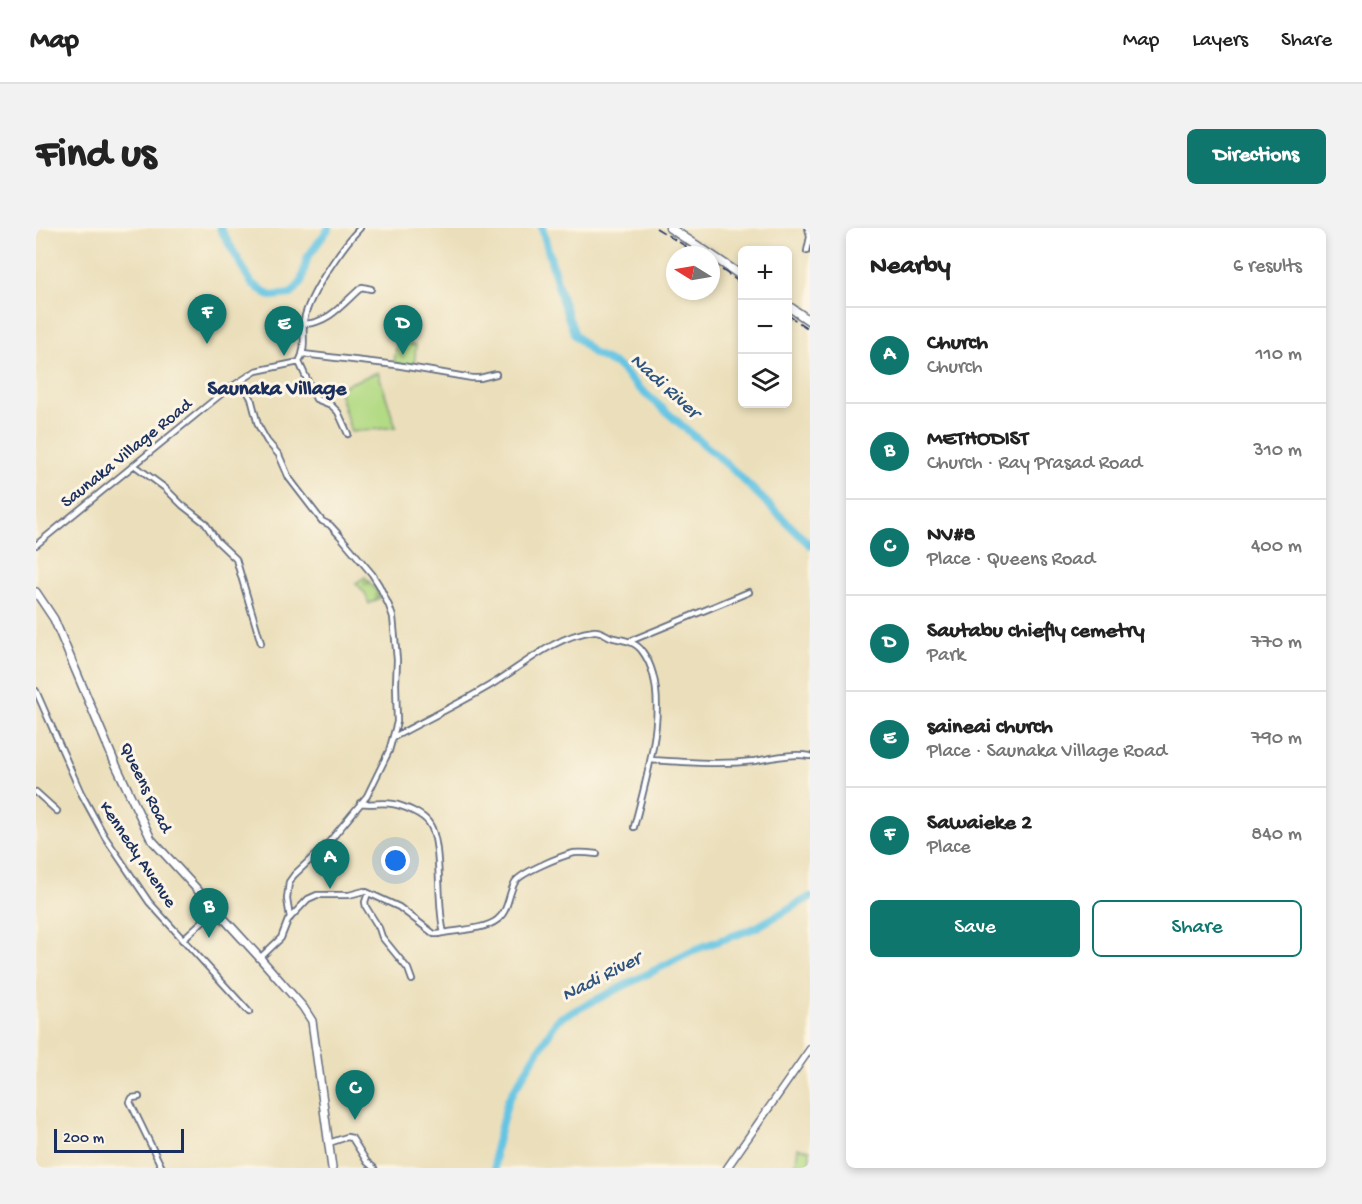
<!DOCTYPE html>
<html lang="en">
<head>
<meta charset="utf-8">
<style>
  body { margin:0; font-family:"Gochi Hand",sans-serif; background:#f2f2f2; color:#222 }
  .controls { position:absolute; right:18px; top:18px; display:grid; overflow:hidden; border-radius:9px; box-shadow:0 3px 9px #0003 }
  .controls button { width:54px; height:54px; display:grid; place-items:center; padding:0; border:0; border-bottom:2px solid #e0e0e0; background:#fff; color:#222; font:30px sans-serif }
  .compass { position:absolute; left:630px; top:18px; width:54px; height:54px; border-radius:50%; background:#fff; box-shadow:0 3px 9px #0003; rotate:281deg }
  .scale { position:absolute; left:18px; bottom:15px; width:130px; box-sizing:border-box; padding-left:6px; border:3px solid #1b2f5e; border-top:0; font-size:16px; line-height:21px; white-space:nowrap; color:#1b2f5e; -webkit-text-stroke:4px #fcf5e5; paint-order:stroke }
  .you { position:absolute; left:360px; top:633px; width:21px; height:21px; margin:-15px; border:4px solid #fff; border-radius:50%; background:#1a73e8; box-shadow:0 0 0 9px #1a73e833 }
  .badge { display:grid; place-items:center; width:39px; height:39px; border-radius:50%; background:#0f766e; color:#fff; font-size:20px; font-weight:700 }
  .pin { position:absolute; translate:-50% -50px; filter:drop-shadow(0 2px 3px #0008) }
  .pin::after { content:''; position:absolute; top:32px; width:21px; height:18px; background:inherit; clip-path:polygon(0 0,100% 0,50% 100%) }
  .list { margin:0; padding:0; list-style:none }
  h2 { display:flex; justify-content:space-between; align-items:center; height:78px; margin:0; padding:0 24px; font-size:26px }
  h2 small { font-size:20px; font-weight:400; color:#767676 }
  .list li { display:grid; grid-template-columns:39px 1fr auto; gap:18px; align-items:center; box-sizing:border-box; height:96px; padding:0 24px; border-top:2px solid #e0e0e0 }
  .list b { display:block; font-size:22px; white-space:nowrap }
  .list p { margin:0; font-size:20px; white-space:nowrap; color:#767676 }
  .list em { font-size:20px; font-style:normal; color:#767676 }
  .actions { display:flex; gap:12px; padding:18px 24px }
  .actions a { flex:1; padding:14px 0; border:2px solid #0f766e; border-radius:9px; text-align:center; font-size:21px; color:#0f766e }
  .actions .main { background:#0f766e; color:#fff }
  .icon { flex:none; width:33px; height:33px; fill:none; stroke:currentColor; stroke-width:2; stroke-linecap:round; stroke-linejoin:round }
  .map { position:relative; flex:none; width:774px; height:940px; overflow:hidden; border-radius:9px }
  header { display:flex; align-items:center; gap:36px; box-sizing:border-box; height:84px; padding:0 30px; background:#fff; border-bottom:2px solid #e0e0e0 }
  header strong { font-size:28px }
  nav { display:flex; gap:33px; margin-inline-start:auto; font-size:21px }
  .intro { display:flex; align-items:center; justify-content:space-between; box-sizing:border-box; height:144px; padding:0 36px }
  h1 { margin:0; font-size:42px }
  .button { padding:15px 27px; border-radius:9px; background:#0f766e; color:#fff; font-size:21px; font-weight:700 }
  main { display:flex; gap:36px; padding:0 36px }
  aside { flex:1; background:#fff; border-radius:9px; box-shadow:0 3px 9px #0003 }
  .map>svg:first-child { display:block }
  .cemetery { fill:url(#cemetery-stones); stroke:#678471; stroke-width:1.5 }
  .pitch { fill:#b3da84; stroke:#678471; stroke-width:1.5 }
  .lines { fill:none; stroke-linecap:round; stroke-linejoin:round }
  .river { stroke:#65c4e3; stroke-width:8 }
  .street-casing { stroke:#646d7f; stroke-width:8 }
  .secondary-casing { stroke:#646d7f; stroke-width:9 }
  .primary-casing { stroke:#646d7f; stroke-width:10 }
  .highway-casing { stroke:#646d7f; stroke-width:11 }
  .street { stroke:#fff; stroke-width:4.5 }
  .secondary { stroke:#fff; stroke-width:6 }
  .primary { stroke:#fff; stroke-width:7 }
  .highway { stroke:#fff; stroke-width:8 }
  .rail { stroke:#1b2f5e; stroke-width:1.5; stroke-dasharray:9 4.5; stroke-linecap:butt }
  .labels { text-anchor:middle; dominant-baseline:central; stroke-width:6; stroke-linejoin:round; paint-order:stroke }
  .street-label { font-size:18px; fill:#1b2f5e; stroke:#fcf5e5 }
  .water-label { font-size:20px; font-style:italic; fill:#2e547f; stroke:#fcf5e5 }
  .quarter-label { font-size:21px; font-weight:bold; fill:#1b2f5e; stroke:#fcf5e5 }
</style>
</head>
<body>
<header>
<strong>Map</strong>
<nav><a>Map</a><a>Layers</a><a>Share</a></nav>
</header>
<div class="intro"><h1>Find us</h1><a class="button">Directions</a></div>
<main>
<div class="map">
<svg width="774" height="940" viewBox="0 0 774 940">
  <defs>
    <pattern id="cemetery-stones" width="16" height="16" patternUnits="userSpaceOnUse" patternTransform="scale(1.5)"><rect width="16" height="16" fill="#b3da84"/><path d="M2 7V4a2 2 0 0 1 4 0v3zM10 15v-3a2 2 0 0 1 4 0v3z" fill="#99bb74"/></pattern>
  </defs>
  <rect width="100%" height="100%" fill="#fcf5e5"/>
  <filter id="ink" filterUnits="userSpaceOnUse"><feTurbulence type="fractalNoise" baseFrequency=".0167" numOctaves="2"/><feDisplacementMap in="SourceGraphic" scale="12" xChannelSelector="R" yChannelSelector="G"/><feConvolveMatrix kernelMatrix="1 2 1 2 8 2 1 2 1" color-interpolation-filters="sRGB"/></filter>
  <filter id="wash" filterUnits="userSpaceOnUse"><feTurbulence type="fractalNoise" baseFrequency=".008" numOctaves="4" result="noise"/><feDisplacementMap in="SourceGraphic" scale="24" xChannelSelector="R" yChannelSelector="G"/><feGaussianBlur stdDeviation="1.35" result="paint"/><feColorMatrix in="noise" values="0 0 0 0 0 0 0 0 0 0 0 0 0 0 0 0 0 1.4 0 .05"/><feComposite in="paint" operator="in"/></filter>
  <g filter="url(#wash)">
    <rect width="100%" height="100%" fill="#ebdfbb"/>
    <path class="cemetery" d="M361 115 380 117 378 138 358 135Z
      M329 349 345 369 333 376 329 365 320 355Z"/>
    <path class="pitch" d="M342 144 360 199 315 204 302 160Z
      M762 920 774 922V940H759Z"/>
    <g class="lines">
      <path class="river" d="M184 0 216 56 235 68 255 66 265 55 271 30 293 0
        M506 0 526 72 539 107 557 125 582 138 603 160 694 239 774 317
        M459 940V922L472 872 522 791 663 720 719 700 774 669"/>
    </g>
  </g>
  <g filter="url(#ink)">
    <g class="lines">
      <g class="street-casing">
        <path id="street" d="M771 23 774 9 772 0
          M268 96C294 95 308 74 326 59L335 61
          M267 126 360 137 436 150H444L460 146
          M263 134 280 171 295 177 302 184 312 206
          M205 153 215 170 222 197 231 213 243 227 253 250 286 293 294 297 304 308 336 346 343 357 353 378 357 389 361 432 360 456 361 494 353 523 331 568 293 614 258 647 253 654 251 671 254 690
          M98 237 129 260 146 277 169 295 181 313 200 331 225 415
          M0 317 189 163 220 143 263 134C271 120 266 107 268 92 273 66 306 19 324 0
          M594 413 713 364
          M0 463 45 565 69 609 113 674 213 784
          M358 509C391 491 425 475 458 455 489 436 519 408 558 403 567 402 570 409 578 410 588 412 600 414 606 423 638 465 610 552 598 599
          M615 532C649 534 684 537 718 533 738 530 754 525 774 528
          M0 564 21 583
          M324 575C335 577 346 574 357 576 368 578 387 586 393 595 407 614 400 677 408 705
          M332 665 329 674 330 679 343 700 346 709 372 741 376 752
          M146 712 179 682
          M224 730 245 710 252 692 272 671 281 667H313L328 663 363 679 398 706H402C419 702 448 702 461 692 473 683 472 666 479 654 486 644 525 628 538 625 545 624 553 625 561 626
          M103 869 96 870 94 874 126 940
          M293 915 311 909 316 910 331 934 338 940"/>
      </g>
      <g class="secondary-casing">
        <path id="secondary" d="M691 940 774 821"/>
      </g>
      <g class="primary-casing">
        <path id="primary" d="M0 364 18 391 78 533 115 611 224 730 267 779 276 793 296 940"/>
      </g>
      <g class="highway-casing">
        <path id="highway" d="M634 0 675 27
          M675 27 706 48
          M752 78 774 93"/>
      </g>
      <use href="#street" class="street"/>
      <use href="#secondary" class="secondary"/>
      <use href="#primary" class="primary"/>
      <use href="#highway" class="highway"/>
      <path class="rail" d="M620 0 664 27
        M675 34 706 56
        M752 87 774 102"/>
    </g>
  </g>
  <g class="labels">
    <g class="street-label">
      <text transform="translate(91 226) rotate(-39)">Saunaka Village Road</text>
      <text transform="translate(109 560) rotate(64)">Queens Road</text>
      <text transform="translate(101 627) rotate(56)">Kennedy Avenue</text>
    </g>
    <g class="water-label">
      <text transform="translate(628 159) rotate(42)">Nadi River</text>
      <text transform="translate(566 750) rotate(-27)">Nadi River</text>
    </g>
    <g class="quarter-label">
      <text x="241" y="162">Saunaka Village</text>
    </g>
  </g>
</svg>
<div class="controls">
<button>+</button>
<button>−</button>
<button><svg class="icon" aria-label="layers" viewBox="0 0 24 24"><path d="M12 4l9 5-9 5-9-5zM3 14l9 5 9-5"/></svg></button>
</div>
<svg class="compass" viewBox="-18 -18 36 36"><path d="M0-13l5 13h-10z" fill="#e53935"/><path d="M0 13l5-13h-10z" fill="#767676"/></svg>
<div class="scale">200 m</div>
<div class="you"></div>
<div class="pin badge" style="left:294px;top:661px">A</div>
<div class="pin badge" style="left:173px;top:710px">B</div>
<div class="pin badge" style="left:319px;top:892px">C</div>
<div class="pin badge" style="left:367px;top:127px">D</div>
<div class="pin badge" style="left:248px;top:128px">E</div>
<div class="pin badge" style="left:171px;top:116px">F</div>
</div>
<aside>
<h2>Nearby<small>6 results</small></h2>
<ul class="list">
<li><span class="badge">A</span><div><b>Church</b><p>Church</p></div><em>110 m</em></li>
<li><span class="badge">B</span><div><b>METHODIST</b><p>Church · Ray Prasad Road</p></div><em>310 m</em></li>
<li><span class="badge">C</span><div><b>NV#8</b><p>Place · Queens Road</p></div><em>400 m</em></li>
<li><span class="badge">D</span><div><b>Sautabu chiefly cemetry</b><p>Park</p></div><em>770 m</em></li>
<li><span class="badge">E</span><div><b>saineai church</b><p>Place · Saunaka Village Road</p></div><em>790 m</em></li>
<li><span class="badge">F</span><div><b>Sawaieke 2</b><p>Place</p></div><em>840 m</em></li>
</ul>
<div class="actions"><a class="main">Save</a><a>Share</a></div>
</aside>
</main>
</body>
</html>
